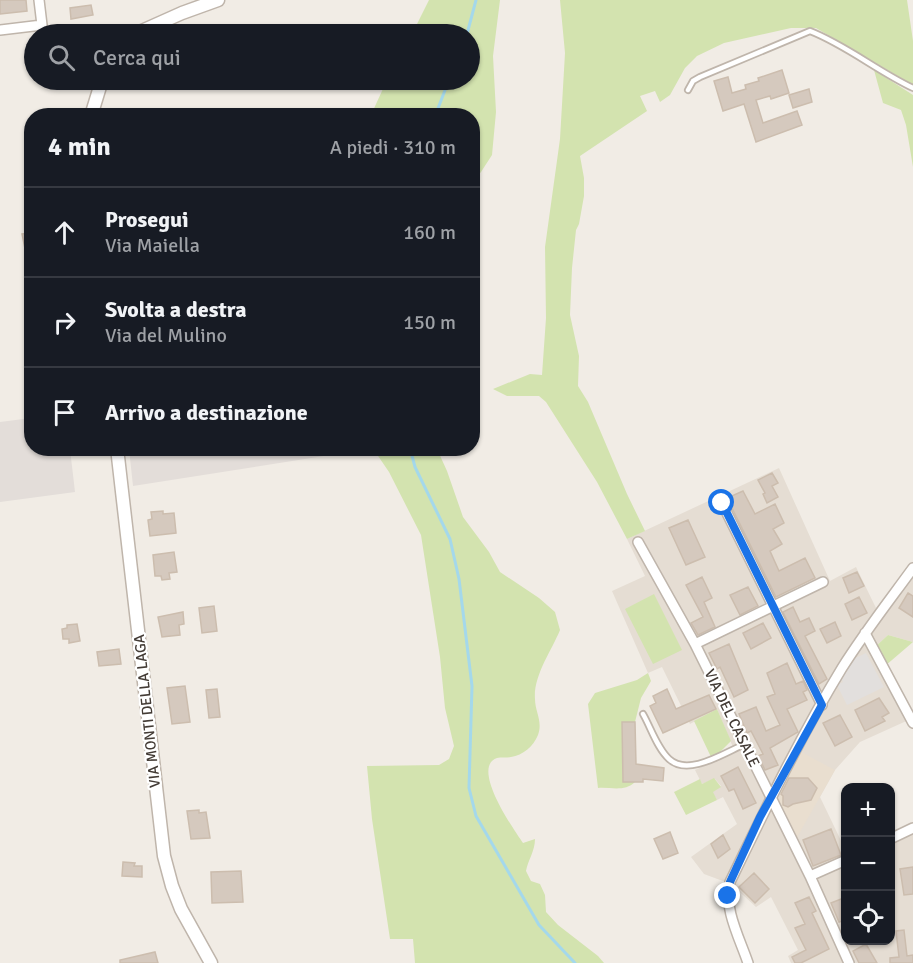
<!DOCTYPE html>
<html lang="it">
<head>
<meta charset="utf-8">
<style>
  body { margin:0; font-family:Signika,sans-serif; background:#242831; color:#f1f3f6 }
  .controls { position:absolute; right:18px; bottom:18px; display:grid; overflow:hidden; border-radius:12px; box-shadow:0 2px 4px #0004 }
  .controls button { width:54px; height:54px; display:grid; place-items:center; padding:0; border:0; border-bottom:2px solid #363941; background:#171b24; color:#f1f3f6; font:30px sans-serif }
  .stop { position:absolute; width:18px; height:18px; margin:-14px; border:4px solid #1a73e8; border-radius:50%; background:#fff }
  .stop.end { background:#1a73e8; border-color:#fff; box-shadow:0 2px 6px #0008 }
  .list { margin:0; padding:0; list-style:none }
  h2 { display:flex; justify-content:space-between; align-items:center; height:78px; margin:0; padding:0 24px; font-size:26px }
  h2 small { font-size:20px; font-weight:400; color:#9ea1a6 }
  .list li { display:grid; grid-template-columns:39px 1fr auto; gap:18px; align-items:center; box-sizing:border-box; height:90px; padding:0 24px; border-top:2px solid #363941 }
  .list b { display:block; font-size:22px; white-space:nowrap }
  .list p { margin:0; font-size:20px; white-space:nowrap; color:#9ea1a6 }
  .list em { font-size:20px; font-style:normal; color:#9ea1a6 }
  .icon { flex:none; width:33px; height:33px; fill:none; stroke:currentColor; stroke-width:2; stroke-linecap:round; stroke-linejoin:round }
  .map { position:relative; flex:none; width:913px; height:963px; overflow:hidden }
  .search { position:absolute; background:#171b24; box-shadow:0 2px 4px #0004; left:24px; top:24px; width:456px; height:66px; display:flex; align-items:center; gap:15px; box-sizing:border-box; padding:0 21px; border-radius:33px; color:#9ea1a6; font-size:22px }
  .panel { position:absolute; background:#171b24; box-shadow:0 2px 4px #0004; left:24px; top:108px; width:456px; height:348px; border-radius:24px }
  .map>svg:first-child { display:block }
  .residential { fill:#e5ddd3 }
  .industrial { fill:#e3ddd9 }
  .education { fill:#e9decf }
  .green { fill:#d3e3af }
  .parking { fill:#e2dfdd }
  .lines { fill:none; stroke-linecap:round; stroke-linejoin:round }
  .stream { stroke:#a4d8eb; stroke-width:3 }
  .building { fill:#d5c9be; stroke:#ccbdae; stroke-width:1.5 }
  .service-casing { stroke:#bfb5ab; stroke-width:8 }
  .minor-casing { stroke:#bfb5ab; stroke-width:12 }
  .tertiary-casing { stroke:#bfb5ab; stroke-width:15 }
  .service { stroke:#fff; stroke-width:4.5 }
  .minor { stroke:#fff; stroke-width:9 }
  .tertiary { stroke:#fff; stroke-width:12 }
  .route { stroke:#1a73e8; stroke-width:8 }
  .labels { text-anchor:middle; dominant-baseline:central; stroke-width:4.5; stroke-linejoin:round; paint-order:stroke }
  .street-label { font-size:15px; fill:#433b35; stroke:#fff }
</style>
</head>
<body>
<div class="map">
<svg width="913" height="963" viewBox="0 0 913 963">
  <rect width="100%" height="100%" fill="#f1ece5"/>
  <path class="residential" d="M779 468 830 581 856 567 876 608 906 571 913 577V642L888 635 875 647 913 718 860 742 835 770 820 797 845 849 846 940H890L891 834 913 824V963H791L788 956 798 950 771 897 756 907 731 884 704 874 691 857 737 824 723 797 717 800 712 792 721 786 715 779 702 784 695 770 735 752 717 709 690 724 662 667 648 673 612 591 645 576 627 539Z"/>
  <path class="industrial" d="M31 418 32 448 70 449 75 492 0 502V422Z
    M361 448 362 450 133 486 129 449Z"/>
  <path class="education" d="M799 751 835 770 795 841 773 796Z"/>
  <path class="green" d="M429 0H500L493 56 496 112 492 155 481 172 473 181 472 116 371 115 387 80H470V34H412Z
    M560 0H907L913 41V85L816 28H791L724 43 697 56 685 68 670 95 660 102 655 91 640 96 647 111 580 156 584 178V196L579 224 576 230 572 268 570 315 579 356 578 386 588 402 627 494 645 531 627 539 597 482 546 402 539 396H507L493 389 530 374 542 375 546 318 545 247 560 139 565 53Z
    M874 70 913 95V167L906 125 901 110 883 103Z
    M361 449H437L447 471 463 517 489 552 500 572 539 598 555 612 560 630C552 650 533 676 535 699 535 712 543 721 538 735 533 747 523 755 511 757 506 758 501 757 497 758 470 767 514 830 523 843L535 839C535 851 528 860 526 871L531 881 540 884 545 895 546 912 558 925 598 956 604 963H415L413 939H390L372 819 367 766 439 765 449 759 454 746 445 708 440 657 421 535 389 472 374 450Z
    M654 594 682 650 653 664 625 609Z
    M888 635 913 642 885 666 875 647Z
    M648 673 651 681 641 698 635 722H622L623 781 635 782C625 792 611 787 598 788L588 704 595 693 637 680Z
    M717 709 731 741 718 754 711 757 694 721Z
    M714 778 721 787 713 792 717 800 686 815 674 792 700 779 702 784Z"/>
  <path class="parking" d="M866 653 884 687 847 705 837 685 843 682 840 676 847 662Z"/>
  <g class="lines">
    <path class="stream" d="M467 34 476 0
      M435 116 449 80
      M410 448 415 467 450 539 459 579 472 686 469 788 476 816 539 925 575 963"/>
  </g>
  <path class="building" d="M0 0H26L27 11 0 14Z
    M91 5 93 15 71 19 70 8Z
    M782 70 789 93 771 99 770 96 756 100 763 123 797 111 802 125 756 142 744 104 723 111 714 81 728 77 732 93 746 89 745 85 759 81 758 78Z
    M809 89 812 102 793 108 789 95Z
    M32 233V262L28 263 22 234Z
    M772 473 778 483 772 486 778 497 767 503 763 494 765 493 758 480Z
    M743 491 755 514 775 504 784 523 773 529 782 544 770 551 779 571 805 558 815 578 776 597 727 498Z
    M163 511V514L174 513 176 533 150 536 148 520 152 519 151 512Z
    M688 520 705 557 686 565 669 528Z
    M174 552 177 572 169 573 170 579 162 580 161 576H155L153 555Z
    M857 572 864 586 849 593 843 578Z
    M702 577 712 598 704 602 715 627 698 635 691 623 703 617 686 585Z
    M748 587 758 606 740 615 730 595Z
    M908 593 913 596V617L899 608Z
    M859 597 867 613 852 620 845 604Z
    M214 606 217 631 202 633 199 608Z
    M793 607 800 622 809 618 815 631 805 636 827 679 819 684 783 612Z
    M183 612 184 624 179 625 180 635 162 637 158 617Z
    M835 622 841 636 827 643 820 629Z
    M763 623 771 638 751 649 743 633Z
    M77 624 80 641 69 643V639H63L62 629 67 628V625Z
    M729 644 748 690 734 697 720 667 717 669 709 653Z
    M119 649 121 664 99 666 97 652Z
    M787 663 796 684 803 681 807 690 803 692 807 700 787 709 798 732 770 748 778 765 765 770 758 756 763 754 751 731 747 733 739 714 756 707 766 731 780 725 767 697 775 694 767 673Z
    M185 686 190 722 172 724 167 688Z
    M217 689 220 717 209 718 206 690Z
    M667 689 676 709 709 695 716 709 663 733 650 706 656 703 653 696Z
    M879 698 889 713 882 717 885 721 865 731 855 710Z
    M840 715 852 737 835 746 823 723Z
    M622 722H635L636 764 664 768 663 781 643 779V782H623Z
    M738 767 756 803 743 809 734 789 729 791 721 776Z
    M789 778H808L817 788 811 800 793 804 788 807 783 805V796L781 794Z
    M199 810V813L206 812 210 838 191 839 187 811Z
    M831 829 841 855 813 866 803 840Z
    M670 832 678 853 663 859 654 839Z
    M723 835 730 849 718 858 711 844Z
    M123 862 135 863 134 866H142V877L122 876Z
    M913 867V894L904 895 900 869Z
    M241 871 243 902 212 903 211 872Z
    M754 873 769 889 755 903 739 887Z
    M809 897 816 911 812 913 829 949 801 963H795L792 957 806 950 795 928 805 924 795 903Z
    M846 897V920L839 922 831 903Z
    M904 930 907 956 913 955V963H890V958L899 957 896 931Z
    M866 944 877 963H859L853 951Z
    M155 952 158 963H120V960Z"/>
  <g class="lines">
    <g class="service-casing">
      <path id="service" d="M688 90 693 81 700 77 810 31C846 45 877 71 913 88
        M643 714C651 728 657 748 669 759 688 777 724 753 745 744"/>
    </g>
    <g class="minor-casing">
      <path id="minor" d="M0 30 42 25 39 0
        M722 503 822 705
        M638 542 695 644 810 876 849 963
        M865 633 913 723
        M695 644 823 582
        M890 839 913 828
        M810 876 846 860
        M748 963C740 939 723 908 730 882 765 810 800 737 842 668 864 633 889 601 913 568"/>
    </g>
    <g class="tertiary-casing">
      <path id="tertiary" d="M135 34 182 13 218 0
        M91 116 102 80
        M117 448 164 856 172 886 181 909 211 963"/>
    </g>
    <use href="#service" class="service"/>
    <use href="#minor" class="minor"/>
    <use href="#tertiary" class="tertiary"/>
  </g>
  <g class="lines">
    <path class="route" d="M722 503 822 705 760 817 730 882 728 896"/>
  </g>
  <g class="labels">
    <g class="street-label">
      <text transform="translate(147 711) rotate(-96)">VIA MONTI DELLA LAGA</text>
      <text transform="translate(732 718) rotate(64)">VIA DEL CASALE</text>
    </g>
  </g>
</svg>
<div class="controls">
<button>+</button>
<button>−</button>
<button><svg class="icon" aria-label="locate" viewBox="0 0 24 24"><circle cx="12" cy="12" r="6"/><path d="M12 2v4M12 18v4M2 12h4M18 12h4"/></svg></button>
</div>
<div class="stop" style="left:722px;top:503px"></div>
<div class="stop end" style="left:728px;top:896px"></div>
<div class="search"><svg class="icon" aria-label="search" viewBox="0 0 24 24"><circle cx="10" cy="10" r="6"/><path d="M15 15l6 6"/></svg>Cerca qui</div>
<section class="panel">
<h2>4 min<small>A piedi · 310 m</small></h2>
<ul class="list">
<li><svg class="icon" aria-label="ahead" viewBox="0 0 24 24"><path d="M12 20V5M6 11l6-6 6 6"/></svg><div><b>Prosegui</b><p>Via Maiella</p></div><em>160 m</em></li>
<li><svg class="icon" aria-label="right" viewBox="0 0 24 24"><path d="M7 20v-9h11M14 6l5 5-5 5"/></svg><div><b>Svolta a destra</b><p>Via del Mulino</p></div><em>150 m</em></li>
<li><svg class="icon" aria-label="arrive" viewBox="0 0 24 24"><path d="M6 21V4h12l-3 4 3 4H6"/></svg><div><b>Arrivo a destinazione</b></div></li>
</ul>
</section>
</div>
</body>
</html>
